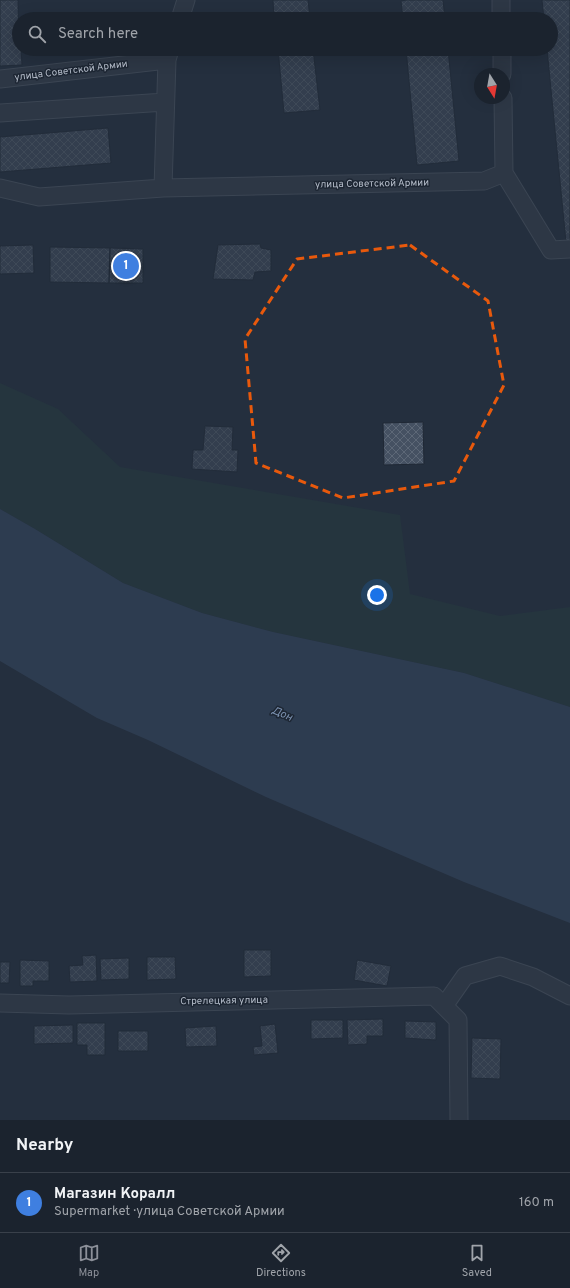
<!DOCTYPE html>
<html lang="en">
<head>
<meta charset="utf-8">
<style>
  body { margin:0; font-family:Overpass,sans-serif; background:#282f3a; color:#f1f3f6 }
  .compass { position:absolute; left:474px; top:68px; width:36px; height:36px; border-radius:50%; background:#1b232e; box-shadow:0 4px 16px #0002; rotate:169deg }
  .you { position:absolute; left:377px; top:595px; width:14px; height:14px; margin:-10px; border:3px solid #fff; border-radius:50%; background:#1a73e8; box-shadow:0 0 0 6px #1a73e833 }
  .badge { display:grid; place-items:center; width:26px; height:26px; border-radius:50%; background:#8c9099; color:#fff; font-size:13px; font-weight:700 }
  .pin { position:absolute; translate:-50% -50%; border:2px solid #fff; box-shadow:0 1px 4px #0006 }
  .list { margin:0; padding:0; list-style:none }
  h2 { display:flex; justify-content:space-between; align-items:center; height:52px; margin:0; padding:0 16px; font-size:17px }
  h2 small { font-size:13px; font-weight:400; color:#a0a4aa }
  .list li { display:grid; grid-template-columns:26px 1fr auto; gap:12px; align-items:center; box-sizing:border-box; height:60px; padding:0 16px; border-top:1px solid #39404a }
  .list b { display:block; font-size:15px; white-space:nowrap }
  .list p { margin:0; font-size:13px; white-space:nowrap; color:#a0a4aa }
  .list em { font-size:13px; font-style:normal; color:#a0a4aa }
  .icon { flex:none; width:22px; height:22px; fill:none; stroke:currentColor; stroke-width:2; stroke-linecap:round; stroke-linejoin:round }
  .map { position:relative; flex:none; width:570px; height:1120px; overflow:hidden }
  .search { position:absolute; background:#1b232e; box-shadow:0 4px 16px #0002; left:12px; right:12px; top:12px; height:44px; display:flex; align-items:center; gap:10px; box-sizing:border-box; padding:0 14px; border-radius:22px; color:#a0a4aa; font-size:15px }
  .sheet { height:112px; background:#1b232e }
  nav { display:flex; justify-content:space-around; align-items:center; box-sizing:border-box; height:56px; border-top:1px solid #39404a; background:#1b232e; font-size:11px; color:#a0a4aa }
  nav a { display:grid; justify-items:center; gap:2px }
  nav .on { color:#8c9099 }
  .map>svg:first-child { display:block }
  .green { fill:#263c3f }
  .water { fill:#394c67 }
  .building { fill:url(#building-cross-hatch); stroke:#1f2835 }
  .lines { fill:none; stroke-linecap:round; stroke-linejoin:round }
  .minor-casing { stroke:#565f6c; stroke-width:19 }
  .minor { stroke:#38414e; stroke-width:17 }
  .marked { fill:none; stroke:#e8590c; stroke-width:3; stroke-dasharray:8 5; stroke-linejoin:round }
  .labels { text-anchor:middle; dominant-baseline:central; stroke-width:3; stroke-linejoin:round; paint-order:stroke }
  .street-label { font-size:10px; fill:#b4bcc9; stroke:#1d2633 }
  .water-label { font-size:11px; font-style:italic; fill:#7c92b1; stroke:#1d2633 }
</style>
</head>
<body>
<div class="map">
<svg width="570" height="1120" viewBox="0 0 570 1120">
  <defs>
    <pattern id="building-cross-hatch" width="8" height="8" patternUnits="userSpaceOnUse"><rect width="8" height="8" fill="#455162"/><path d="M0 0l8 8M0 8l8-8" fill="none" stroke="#5d6877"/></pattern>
  </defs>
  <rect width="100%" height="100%" fill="#242f3e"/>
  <path class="green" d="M0 383 58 409 120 467 400 515 410 594 500 616 570 607V707L464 673 273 632 202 613 123 583 35 529 0 509Z"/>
  <path class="water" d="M0 509 35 529 123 583 202 613 273 632 464 673 570 707V923L464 882 266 797 148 740 97 718 0 661Z"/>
  <path class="building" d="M0 0H18L19 49H21L22 65 0 66Z
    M273 0H308L310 19H274Z
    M406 0H443L445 19H403L401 1Z
    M542 0H570V242H566L547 49H551V19H544Z
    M278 49H313L320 110 284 113Z
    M406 49H448L459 161 417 165Z
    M108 128 111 163 0 172V137Z
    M260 244 261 248 271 250V271L255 272 253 280 213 279 218 245Z
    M33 245 34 273 0 274V246Z
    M50 247 110 248 109 283 50 282Z
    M110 248 143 249V283H109Z
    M423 422 424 464 384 465 383 423Z
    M205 426 233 427 232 450H238L237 472 192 469 193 450H203Z
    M244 950H271V976L244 977Z
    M96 955 97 981 70 982 69 966 83 965 82 956Z
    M147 957H175L176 979 147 980Z
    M129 958V979L101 980 100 959Z
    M20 960 49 961V981H33V986H20Z
    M357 960 391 966 387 986 354 980Z
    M0 962H10L9 983H0Z
    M383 1019V1036H367V1044L348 1045 347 1020Z
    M311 1020H343V1038L311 1039Z
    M405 1021 436 1022V1040L405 1038Z
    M77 1023H105V1055H87V1045H77Z
    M275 1024 278 1053 254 1055 253 1047 262 1046 260 1026Z
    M73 1025V1043L34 1044V1026Z
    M216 1026 217 1046 186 1047 185 1028Z
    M118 1031H148V1051H118Z
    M472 1038 501 1039 500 1079 471 1078Z"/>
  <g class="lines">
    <g class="minor-casing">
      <path id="minor" d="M501 0V19
        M180 19 186 0
        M502 49V74
        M0 79 167 60
        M0 113 165 102
        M504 173 551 250 570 249
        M0 188 39 197 163 188 167 60 170 49
        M163 188 484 181 504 173 503 98
        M0 1003 69 1005 434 996 458 1020 459 1120
        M444 1006 465 976 500 966 533 977 570 996"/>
    </g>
    <use href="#minor" class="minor"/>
  </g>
  <path d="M0 0H570V1120H0ZM410 245 488 301 504 385 454 481 343 498 256 463 245 339 297 259Z" fill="#242f3e" fill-opacity=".55" fill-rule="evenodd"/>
  <path class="marked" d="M410 245 488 301 504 385 454 481 343 498 256 463 245 339 297 259Z"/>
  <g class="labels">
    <g class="street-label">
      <text transform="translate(71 71) rotate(-7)">улица Советской Армии</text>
      <text transform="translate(372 184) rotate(-1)">улица Советской Армии</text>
      <text transform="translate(224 1001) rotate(-1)">Стрелецкая улица</text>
    </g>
    <g class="water-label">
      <text transform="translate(282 714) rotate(23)">Дон</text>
    </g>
  </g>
</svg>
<svg class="compass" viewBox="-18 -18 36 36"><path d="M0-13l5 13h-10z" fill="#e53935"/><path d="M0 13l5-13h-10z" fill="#a0a4aa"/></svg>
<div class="you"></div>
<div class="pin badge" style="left:126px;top:266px;background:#3f7fe0">1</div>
<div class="search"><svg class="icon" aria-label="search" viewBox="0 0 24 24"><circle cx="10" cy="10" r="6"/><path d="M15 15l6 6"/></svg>Search here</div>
</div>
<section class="sheet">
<h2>Nearby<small></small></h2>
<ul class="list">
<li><span class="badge" style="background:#3f7fe0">1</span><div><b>Магазин Коралл</b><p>Supermarket · улица Советской Армии</p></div><em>160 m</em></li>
</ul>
</section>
<nav>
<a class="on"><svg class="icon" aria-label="map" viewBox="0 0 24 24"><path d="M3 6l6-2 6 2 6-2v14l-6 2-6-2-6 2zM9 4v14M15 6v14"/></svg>Map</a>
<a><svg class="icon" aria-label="directions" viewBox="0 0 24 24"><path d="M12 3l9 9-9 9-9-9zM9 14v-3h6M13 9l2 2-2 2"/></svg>Directions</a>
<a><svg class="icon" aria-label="saved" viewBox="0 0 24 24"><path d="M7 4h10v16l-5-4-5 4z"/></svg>Saved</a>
</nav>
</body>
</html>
